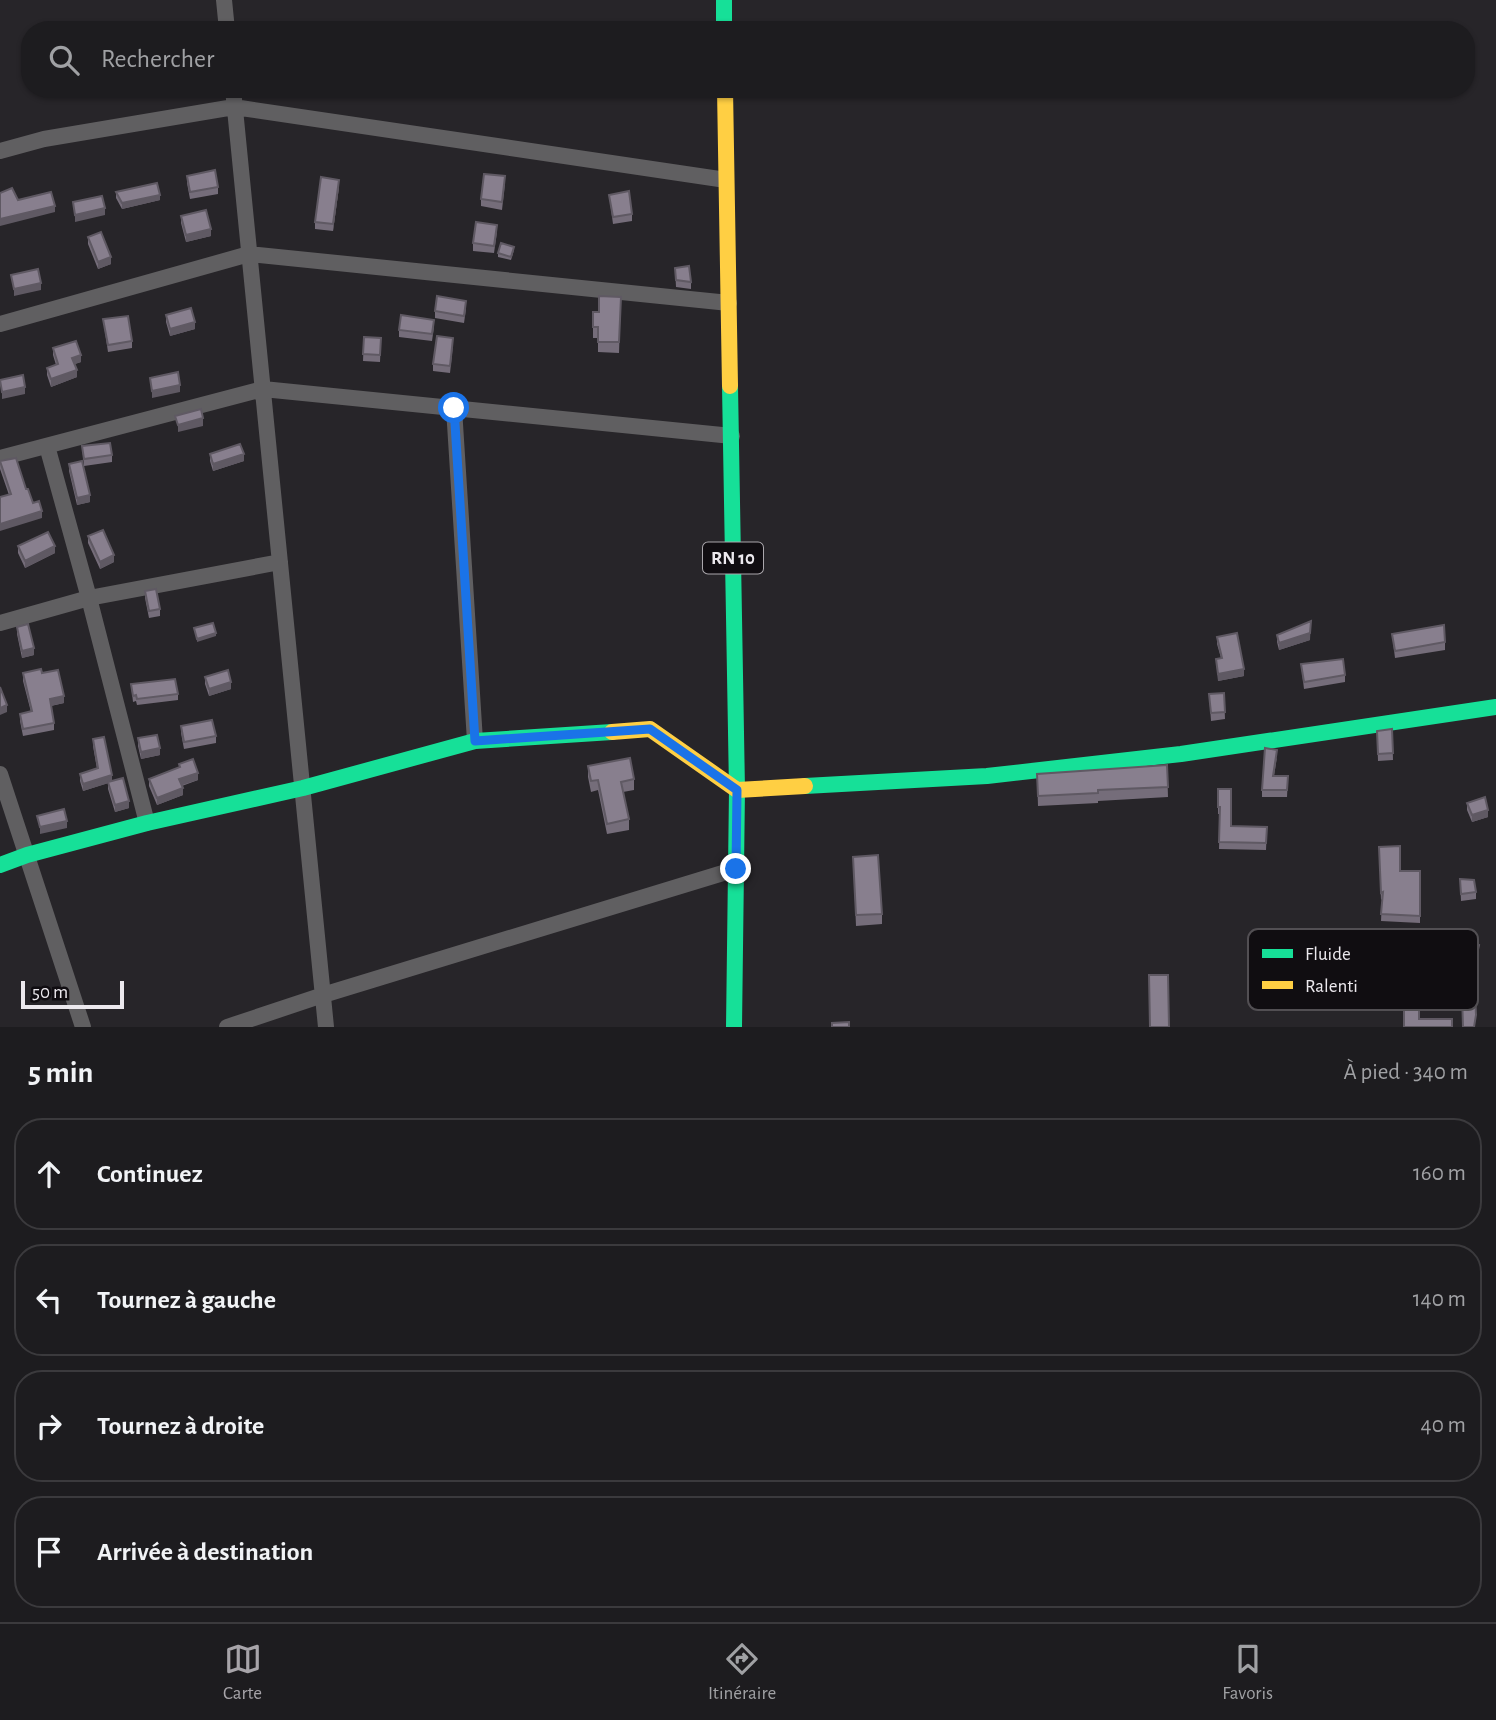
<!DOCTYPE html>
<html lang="fr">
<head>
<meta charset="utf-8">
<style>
  body { margin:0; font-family:"Alegreya Sans",sans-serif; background:#2a292c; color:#f1f3f6 }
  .scale { position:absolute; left:21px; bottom:18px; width:103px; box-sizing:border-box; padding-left:7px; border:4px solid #ece9ee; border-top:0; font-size:19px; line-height:24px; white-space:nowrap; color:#ece9ee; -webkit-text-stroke:5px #100d11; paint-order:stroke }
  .stop { position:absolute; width:21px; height:21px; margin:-16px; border:5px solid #1a73e8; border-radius:50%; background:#fff }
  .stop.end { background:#1a73e8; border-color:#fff; box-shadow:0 2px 7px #0008 }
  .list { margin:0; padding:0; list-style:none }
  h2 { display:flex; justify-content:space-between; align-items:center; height:91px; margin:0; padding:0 28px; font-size:30px }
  h2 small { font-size:23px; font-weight:400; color:#a0a1a4 }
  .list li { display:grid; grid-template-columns:46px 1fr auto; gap:21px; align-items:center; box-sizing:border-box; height:112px; margin:0 14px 14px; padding:0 14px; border:2px solid #3b3a3d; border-radius:28px }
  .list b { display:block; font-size:26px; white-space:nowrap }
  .list em { font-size:23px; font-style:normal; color:#a0a1a4 }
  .icon { flex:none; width:38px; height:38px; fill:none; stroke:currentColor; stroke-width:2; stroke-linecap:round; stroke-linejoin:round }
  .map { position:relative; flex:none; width:1496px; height:1027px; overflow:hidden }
  .search { position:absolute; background:#1d1c1f; box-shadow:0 2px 5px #0004; left:21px; right:21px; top:21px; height:77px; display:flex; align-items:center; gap:18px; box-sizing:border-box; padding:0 24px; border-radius:28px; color:#a0a1a4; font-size:26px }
  .sheet { height:595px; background:#1d1c1f }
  nav { display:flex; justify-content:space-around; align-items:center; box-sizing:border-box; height:98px; border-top:2px solid #3b3a3d; background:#1d1c1f; font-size:19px; color:#a0a1a4 }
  nav a { display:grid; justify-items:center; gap:4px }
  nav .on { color:#a7a4a9 }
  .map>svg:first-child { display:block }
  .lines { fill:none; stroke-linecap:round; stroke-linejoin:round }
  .street { stroke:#605f61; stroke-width:16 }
  .fast { stroke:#16e098; stroke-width:16 }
  .slow { stroke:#ffcf43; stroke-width:16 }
  .wall { fill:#756d7a }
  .shaded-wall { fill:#5f5963 }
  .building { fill:#887f8e; stroke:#5f5963; stroke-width:2 }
  .route { stroke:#1a73e8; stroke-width:9 }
  .labels { text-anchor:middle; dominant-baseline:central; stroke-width:7; stroke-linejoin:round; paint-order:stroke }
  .shield { fill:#100d11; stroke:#aaa7ac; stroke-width:2 }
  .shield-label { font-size:19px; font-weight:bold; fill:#ece9ee }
  .key { fill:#100d11; stroke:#524f53; stroke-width:2 }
  .key-label { font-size:19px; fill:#ece9ee }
</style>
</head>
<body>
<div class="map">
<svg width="1496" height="1027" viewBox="0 0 1496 1027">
  <rect width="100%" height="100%" fill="#272529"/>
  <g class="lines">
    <path class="street" d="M224 0 227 30
      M233 89 326 1027
      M0 151 44 139 234 107 726 180
      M0 324 249 254 729 303
      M454 408 475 741
      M47 446 89 598 147 823
      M0 458 263 389 732 436
      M0 623 89 598 280 562
      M0 774 83 1027
      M227 1027 323 995 736 869"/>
    <path class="fast" d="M724 0V30
      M730 386 737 790 734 1027
      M805 786 987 776 1181 754 1496 707
      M0 865 27 855 147 823 303 788 475 741 612 732"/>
    <path class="slow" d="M725 89 730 386
      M612 732 650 729 737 790 805 786"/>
  </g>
  <path class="wall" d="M187 176 218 187V194L190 199 187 183Z
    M505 183 502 210 481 206V199Z
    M339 187 333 231 315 229V222Z
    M116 192 160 200 122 209 116 198Z
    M609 195 632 214V221L613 224Z
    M181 216 211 236 186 242 181 223Z
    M497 232 494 253 473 251V243Z
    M88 237 111 264 98 269 88 244Z
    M514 250 511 260 498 257V253Z
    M675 268 691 282V289L676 287Z
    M621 297 619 353 598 352V338H593V327L599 312Z
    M466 309 464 323 435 318V311Z
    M166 315 195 329 170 336 166 322Z
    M103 319 132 341V348L108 352Z
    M434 327 432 341 399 337V330Z
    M364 337 381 338 380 362 363 361Z
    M453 345 450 373 433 371V364Z
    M53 348 81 362 75 364 77 377 51 387 47 375V368L56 365 53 355Z
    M82 446 112 455V462L84 466Z
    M210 454 244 461 213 471 210 461Z
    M0 461 26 489 33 503 42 518 9 495 0 469Z
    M69 464 90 502 77 505 69 471Z
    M88 536 114 562 100 569 88 543Z
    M18 546 55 553 25 568 18 553Z
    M145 591 160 609V616L149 618 145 598Z
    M17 627 34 655 22 658 17 634Z
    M1392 634 1445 642V650L1395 658Z
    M1277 635 1310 640 1279 650 1277 642Z
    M1217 637 1244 676 1218 681 1216 659 1221 658 1217 644Z
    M1301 664 1345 675V682L1304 689Z
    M23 673H42L64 703 51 706 54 723V730L23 736 20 721V714L31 712 23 681Z
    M205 677 231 689 209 696 205 684Z
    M131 684 178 694V700L137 705 136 701 133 702Z
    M1224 693 1225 719 1211 721 1209 694Z
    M181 726 216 736V743L184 749 181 733Z
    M1392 729 1393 760 1378 761 1377 731Z
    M138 738 160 755 141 759 138 746Z
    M93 739 112 781 129 808 115 812 108 789V783L83 791 80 781V774L97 769 93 746Z
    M1277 757 1274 776H1288L1287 797H1262V790Z
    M179 764 198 780 182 786 183 795 157 805 149 786V779L179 768Z
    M1167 765 1168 797 1098 801V803L1038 806 1037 774Z
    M588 766 634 779V790L623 792 629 819V830L607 834 598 790 591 792 588 777Z
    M1218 789 1231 826 1267 827 1266 850 1219 849 1220 814H1218Z
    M1467 803 1488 817 1472 822 1467 810Z
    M1379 847 1400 871H1420V923L1381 921 1382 899 1381 900Z
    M853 857 882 914V924L856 926Z
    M1460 879 1476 892V899L1461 901Z
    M1379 937 1376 956H1362V949Z
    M1468 943 1479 952 1472 984 1467 983Z
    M1365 964V992L1349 991V984Z"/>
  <path class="shaded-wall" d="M339 180V187L333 231V224Z
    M160 195V200L122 209V203Z
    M55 206V212L0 226V219Z
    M105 208V215L75 222V215Z
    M211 229V236L186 242V235Z
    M111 257V264L98 269V262Z
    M41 283V290L14 296V289Z
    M195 322V329L170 336V329Z
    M81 355V362L72 365V358Z
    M77 370V377L51 387V379Z
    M180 385V392L152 398V391Z
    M25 387V394L2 399V392Z
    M203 418V426L178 432V425Z
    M244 454V461L213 471V464Z
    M90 495V502L77 505V498Z
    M42 511V518L0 531V524Z
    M55 546V553L25 568V561Z
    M114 555V562L100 569V562Z
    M1311 621 1310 640 1279 650V643Z
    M216 633V636L197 642V639Z
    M34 648V655L22 658V651Z
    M1244 669V676L1218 681V674Z
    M231 682V689L209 696V689Z
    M64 696V703L50 706V699Z
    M7 705V712L0 715V708Z
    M160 748V755L141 759V752Z
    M198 773V780L179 786V779Z
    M112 775V782L83 791V784Z
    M183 788V795L157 805V798Z
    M129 801V808L115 812V805Z
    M1488 810V817L1472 822V815Z
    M67 821V828L40 834V827Z
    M1479 945V952L1472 984V976Z"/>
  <path class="building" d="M215 170 218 187 190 192 187 176Z
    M484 174 505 176 502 202 481 199Z
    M321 177 339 180 333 224 315 222Z
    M157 183 160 195 122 203 116 192Z
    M12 188 18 200 51 192 55 206 0 219V193Z
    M629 191 632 214 613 217 609 195Z
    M102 196 105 208 75 215 73 202Z
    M206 210 211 229 186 235 181 216Z
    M476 222 497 225 494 246 473 243Z
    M101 232 111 257 98 262 88 237Z
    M501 243 514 247 511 257 498 253Z
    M689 266 691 282 676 280 675 268Z
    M38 269 41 283 14 289 11 275Z
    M437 296 466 301 464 316 435 311Z
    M599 296 621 297 619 342H598V327H593V312H599Z
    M191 308 195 322 170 329 166 315Z
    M401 315 434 320 432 334 399 330Z
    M128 316 132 341 108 345 103 319Z
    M437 336 453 338 450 366 433 364Z
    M364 337 381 338 380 355 363 354Z
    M76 341 81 355 72 358 77 370 51 379 47 368 58 364 53 348Z
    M178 372 180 385 152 391 150 378Z
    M23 375 25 387 2 392 0 380Z
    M201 409 203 418 178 425 175 416Z
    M110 443 112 455 84 459 82 446Z
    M240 444 244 454 213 464 210 454Z
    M16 458 26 489H28L33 503 39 501 42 511 0 524V497L11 494 0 461Z
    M82 461 90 495 77 498 69 464Z
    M103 530 114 555 100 562 88 536Z
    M48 532 55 546 25 561 18 546Z
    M156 589 160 609 149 611 145 591Z
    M1311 621 1310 633 1279 643 1277 635Z
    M213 623 216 633 197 639 194 628Z
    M28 624 34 648 22 651 17 627Z
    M1444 625 1445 642 1395 651 1392 634Z
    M1237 633 1244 669 1218 674 1216 659 1222 658 1217 637Z
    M1343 659 1345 675 1304 682 1301 664Z
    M41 669 42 673 58 670 64 696 50 699 54 723 23 729 20 714 32 711 23 673Z
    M228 670 231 682 209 689 205 677Z
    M175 679 178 694 137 699 136 695 133 696 131 684Z
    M0 687 7 705 0 708Z
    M1224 693 1225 712 1211 713 1209 694Z
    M212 720 216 736 184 742 181 726Z
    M1392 729 1393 753 1378 754 1377 731Z
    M157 735 160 748 141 752 138 738Z
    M104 737 112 775 83 784 80 774 98 768 93 739Z
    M1265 748 1277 750 1273 776H1288L1287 790H1262Z
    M630 758 634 779 621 782 629 819 607 824 598 780 591 781 588 766Z
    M193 759 198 773 179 779 183 788 157 798 149 779 180 767 179 764Z
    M1167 765 1168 787 1098 790V793L1038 796 1037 774Z
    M123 778 129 801 115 805 108 782Z
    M1218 789H1231V826L1267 827 1266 843 1219 842 1220 807H1218Z
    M1485 797 1488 810 1472 815 1467 803Z
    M64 809 67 821 40 827 37 816Z
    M1400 846V871H1420V916L1381 914 1383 892 1381 893 1379 847Z
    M878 855 882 914 856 915 853 857Z
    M1460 879 1474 880 1476 892 1461 894Z
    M1468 943 1479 945 1472 976H1467Z
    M1149 975H1168L1169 1027H1150Z
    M1462 994H1475L1476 1015 1474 1027H1463Z
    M1404 1006H1419V1019H1452V1027H1404Z
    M849 1022V1027H832V1023Z"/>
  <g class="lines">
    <path class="route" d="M454 408 475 741 650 729 737 790 736 869"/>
  </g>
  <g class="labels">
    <rect class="shield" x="703" y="542.5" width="60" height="31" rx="5"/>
    <g class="shield-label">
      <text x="733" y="558">RN 10</text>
    </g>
  </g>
  <rect x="1248" y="929" width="230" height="81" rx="10" class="key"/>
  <rect x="1262" y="949" width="31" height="9" fill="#16e098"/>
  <rect x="1262" y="981" width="31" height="8" fill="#ffcf43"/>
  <g class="key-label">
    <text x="1305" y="960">Fluide</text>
    <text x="1305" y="992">Ralenti</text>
  </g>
</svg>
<div class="scale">50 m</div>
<div class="stop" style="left:454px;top:408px"></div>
<div class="stop end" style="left:736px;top:869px"></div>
<div class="search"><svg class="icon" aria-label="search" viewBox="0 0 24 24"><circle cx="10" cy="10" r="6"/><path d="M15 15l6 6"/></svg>Rechercher</div>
</div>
<section class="sheet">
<h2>5 min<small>À pied · 340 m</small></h2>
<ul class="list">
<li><svg class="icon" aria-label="ahead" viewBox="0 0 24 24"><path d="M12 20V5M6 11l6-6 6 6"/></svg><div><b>Continuez</b></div><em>160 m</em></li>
<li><svg class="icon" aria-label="left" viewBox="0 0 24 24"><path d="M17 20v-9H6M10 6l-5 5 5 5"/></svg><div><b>Tournez à gauche</b></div><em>140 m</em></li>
<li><svg class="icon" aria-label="right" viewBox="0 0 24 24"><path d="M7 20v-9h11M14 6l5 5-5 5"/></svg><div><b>Tournez à droite</b></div><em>40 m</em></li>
<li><svg class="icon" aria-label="arrive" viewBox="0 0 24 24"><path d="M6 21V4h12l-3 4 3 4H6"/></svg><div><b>Arrivée à destination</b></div></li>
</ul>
</section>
<nav>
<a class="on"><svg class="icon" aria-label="map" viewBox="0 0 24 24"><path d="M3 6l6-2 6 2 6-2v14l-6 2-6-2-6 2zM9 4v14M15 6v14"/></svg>Carte</a>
<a><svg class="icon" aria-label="directions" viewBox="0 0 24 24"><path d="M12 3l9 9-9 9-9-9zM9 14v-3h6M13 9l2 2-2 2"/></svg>Itinéraire</a>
<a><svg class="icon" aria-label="saved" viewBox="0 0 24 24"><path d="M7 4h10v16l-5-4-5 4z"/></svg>Favoris</a>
</nav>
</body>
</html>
